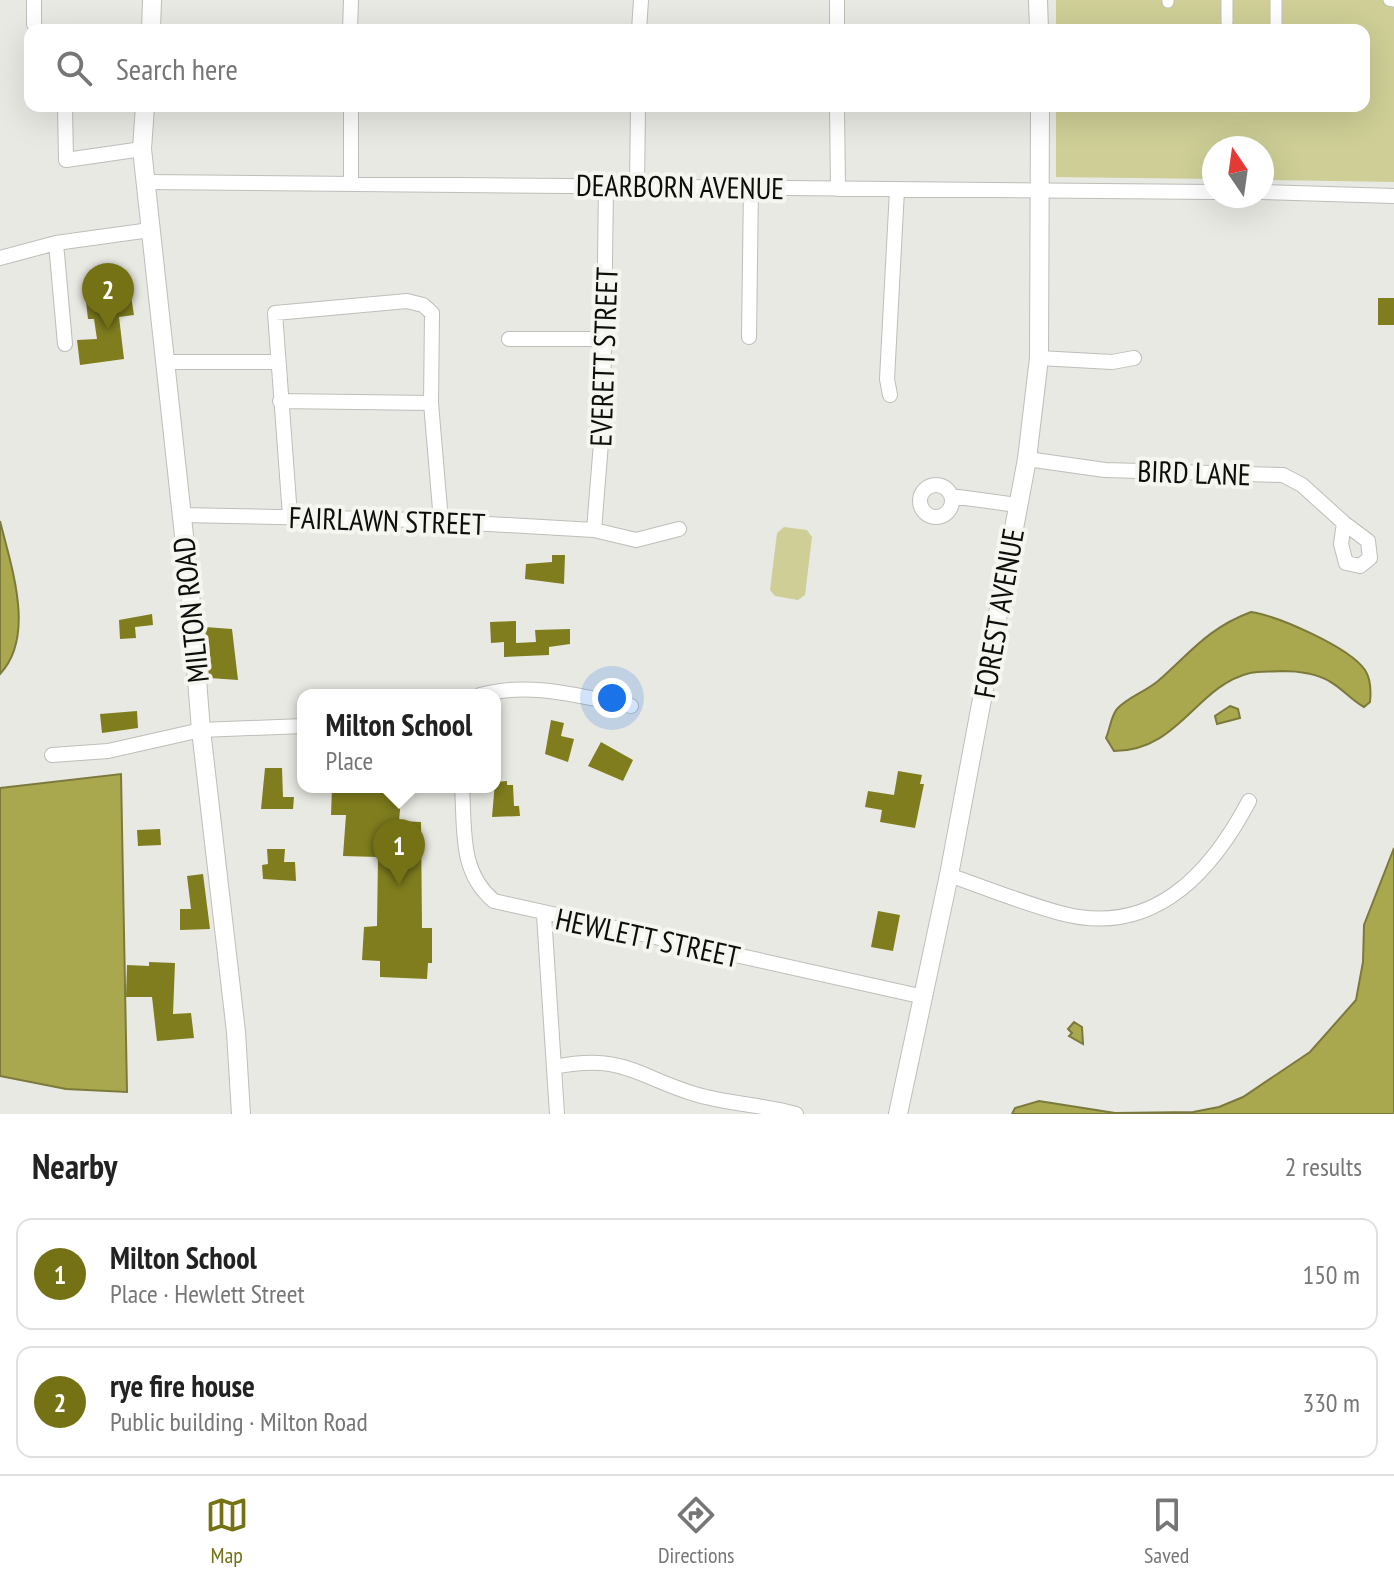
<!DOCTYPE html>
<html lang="en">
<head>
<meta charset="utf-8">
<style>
  body { margin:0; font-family:"PT Sans Narrow",sans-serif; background:#f2f2f2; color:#222 }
  .compass { position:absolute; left:1202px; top:136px; width:72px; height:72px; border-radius:50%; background:#fff; box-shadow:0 8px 32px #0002; rotate:347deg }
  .you { position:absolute; left:612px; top:698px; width:28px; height:28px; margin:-20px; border:6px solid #fff; border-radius:50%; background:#1a73e8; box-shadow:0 0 0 12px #1a73e833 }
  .badge { display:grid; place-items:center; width:52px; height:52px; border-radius:50%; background:#757216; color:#fff; font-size:26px; font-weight:700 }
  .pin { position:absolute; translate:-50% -66px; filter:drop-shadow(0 2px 4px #0008) }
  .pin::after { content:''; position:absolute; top:42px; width:28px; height:24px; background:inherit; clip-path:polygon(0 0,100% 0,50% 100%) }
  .popup { position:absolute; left:297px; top:689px; width:204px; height:104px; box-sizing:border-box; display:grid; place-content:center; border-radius:16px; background:#fff; filter:drop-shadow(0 2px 6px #0005); font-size:26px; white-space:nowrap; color:#767676 }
  .popup b { font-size:30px; color:#222 }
  .popup::after { content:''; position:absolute; left:50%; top:100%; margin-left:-16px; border:16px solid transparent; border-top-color:#fff }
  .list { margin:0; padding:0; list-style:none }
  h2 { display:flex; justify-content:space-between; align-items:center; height:104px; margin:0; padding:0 32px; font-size:34px }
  h2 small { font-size:26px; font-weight:400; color:#767676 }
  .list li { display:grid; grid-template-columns:52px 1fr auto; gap:24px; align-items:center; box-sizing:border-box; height:112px; margin:0 16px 16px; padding:0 16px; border:2px solid #e0e0e0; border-radius:16px }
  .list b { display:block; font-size:30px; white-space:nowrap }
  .list p { margin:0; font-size:26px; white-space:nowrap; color:#767676 }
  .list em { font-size:26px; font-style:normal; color:#767676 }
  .icon { flex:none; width:44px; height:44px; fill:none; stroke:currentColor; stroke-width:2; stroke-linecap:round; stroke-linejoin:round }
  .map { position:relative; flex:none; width:1394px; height:1114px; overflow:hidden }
  .search { position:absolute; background:#fff; box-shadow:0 8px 32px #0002; left:24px; right:24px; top:24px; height:88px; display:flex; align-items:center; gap:20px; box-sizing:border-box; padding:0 28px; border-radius:16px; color:#767676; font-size:30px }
  .sheet { height:360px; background:#fff }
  nav { display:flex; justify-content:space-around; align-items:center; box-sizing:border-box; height:112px; border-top:2px solid #e0e0e0; background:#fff; font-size:22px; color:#767676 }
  nav a { display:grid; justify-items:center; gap:4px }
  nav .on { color:#757216 }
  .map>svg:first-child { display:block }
  .green { fill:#cece96 }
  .water { fill:#aaa84f; stroke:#7b7a3b; stroke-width:2 }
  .building { fill:#7f7d1e }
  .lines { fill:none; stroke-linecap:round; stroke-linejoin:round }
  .pedestrian-casing { stroke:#bebeb9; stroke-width:13 }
  .minor-casing { stroke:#bebeb9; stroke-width:16 }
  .tertiary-casing { stroke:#bebeb9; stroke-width:20 }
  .pedestrian { stroke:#fff; stroke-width:11 }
  .minor { stroke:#fff; stroke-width:14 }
  .tertiary { stroke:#fff; stroke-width:18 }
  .labels { text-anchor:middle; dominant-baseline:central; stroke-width:8; stroke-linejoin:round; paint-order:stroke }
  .street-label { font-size:30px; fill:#0d0d0c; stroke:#f6f6f1 }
</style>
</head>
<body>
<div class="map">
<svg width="1394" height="1114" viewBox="0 0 1394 1114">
  <rect width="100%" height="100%" fill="#e9e9e3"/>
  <path class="green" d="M1056 0H1394V182L1262 180V148H1214V179L1056 177V106H1364V30H1056Z
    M784 527 807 530 812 537 805 595 798 600 775 596 770 590 777 533Z"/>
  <path class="water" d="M0 521C11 566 36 636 0 674Z
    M1251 612C1278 616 1349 647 1365 670 1371 679 1371 692 1370 702L1364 707C1351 700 1342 688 1329 681 1315 673 1297 671 1281 671 1271 672 1260 671 1250 673 1196 686 1179 751 1114 751L1106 738C1110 729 1111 716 1117 709 1128 697 1145 692 1158 681 1191 652 1208 628 1251 612Z
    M1230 706 1238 709 1240 718 1217 724 1215 716Z
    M121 774 127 1092 66 1089 0 1076V788Z
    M1394 848V1114H1012L1015 1108 1039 1101 1115 1113 1193 1112 1219 1107 1243 1097 1310 1052 1356 1000 1363 962 1364 925Z
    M1074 1022 1082 1027 1083 1044 1069 1036 1072 1033 1068 1029Z"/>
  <path class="building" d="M131 296 134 315 119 317 124 359 80 365 77 340 97 339 94 319H88L86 301Z
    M1378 298H1394V325H1378Z
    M552 555H565L564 584 525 579 526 564 552 562Z
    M152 614 153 625 135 627 136 638 120 639 119 620Z
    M516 621V643L536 642 535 630 570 629V644L549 647V655L504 657V642L491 643 490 622Z
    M205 627 232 629 238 680 209 678Z
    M137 711 138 728 102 733 100 714Z
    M551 720 564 723 561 736 574 739 568 762 545 754Z
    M601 742 633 760 623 781 588 766Z
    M265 768H282L283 797H294L293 809H261Z
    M898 771 922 775 920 784H924L915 828 880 822 882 810 865 807 868 791 894 795Z
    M507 781V785H513L514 806H519L520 816 492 817 495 782Z
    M332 787H402L399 821 421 822 422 928H432V963H428L427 979 380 977V961L362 960 364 927 377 926 378 857 343 856 346 815H331Z
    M160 829 161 845 138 846 137 830Z
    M267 849H285L284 862H295L296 881 263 879 262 865 268 864Z
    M203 874 210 929 180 930V909H191L187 876Z
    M878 911 900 915 893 951 871 947Z
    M149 962 175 963 173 1014 191 1013 194 1038 157 1041 152 997H126L127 965 149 966Z"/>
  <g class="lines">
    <g class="pedestrian-casing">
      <path id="pedestrian" d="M1227 0V22
        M1276 0V23
        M1389 0 1394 1
        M1168 2V0"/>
    </g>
    <g class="minor-casing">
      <path id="minor" d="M34 0V24
        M350 30 351 0
        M639 30 641 0
        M837 30V0
        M65 106 66 160 142 149
        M351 106V181
        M837 106 838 189
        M145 182 1214 192
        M637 185 638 106
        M1262 192 1394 196
        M56 243 65 344
        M0 258 56 243 150 230
        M749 337 751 187
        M509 339H605
        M1039 358 1112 362 1134 358
        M164 362H276
        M890 395 887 379 897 190
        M280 401 431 403
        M1027 459 1105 470 1283 475 1302 485 1344 523
        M920 501a16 16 0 1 1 32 0a16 16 0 1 1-32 0Z
        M951 496 1017 505
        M180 515 419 520 594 530 636 540 679 529
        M290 516 275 313 407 301 423 305 432 313 431 403 441 521
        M1344 523 1368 541 1370 558 1360 566 1346 563 1341 544Z
        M594 530 603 418 606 185
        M480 695C531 681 581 697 631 706
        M52 755 108 751 201 730 303 726
        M462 787C465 830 459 872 494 901L924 997
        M949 875C986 888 1023 903 1060 913 1152 938 1210 875 1249 801
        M544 915 557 1114
        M554 1067C626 1053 636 1077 698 1095 730 1104 764 1105 796 1114"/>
    </g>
    <g class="tertiary-casing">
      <path id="tertiary" d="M1038 0 1039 30
        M151 30 152 0
        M145 106 142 149 190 591 201 730 236 1032 241 1114
        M898 1114 949 875 1027 459 1039 358 1040 106"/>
    </g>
    <use href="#pedestrian" class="pedestrian"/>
    <use href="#minor" class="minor"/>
    <use href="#tertiary" class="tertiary"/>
  </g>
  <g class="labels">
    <g class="street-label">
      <text transform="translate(680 186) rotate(1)">DEARBORN AVENUE</text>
      <text transform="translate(603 357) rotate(-88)">EVERETT STREET</text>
      <text transform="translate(1194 472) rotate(2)">BIRD LANE</text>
      <text transform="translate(387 520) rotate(2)">FAIRLAWN STREET</text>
      <text transform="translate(190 610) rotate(-96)">MILTON ROAD</text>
      <text transform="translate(998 613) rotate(-80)">FOREST AVENUE</text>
      <text transform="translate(648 937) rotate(12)">HEWLETT STREET</text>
    </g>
  </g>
</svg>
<svg class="compass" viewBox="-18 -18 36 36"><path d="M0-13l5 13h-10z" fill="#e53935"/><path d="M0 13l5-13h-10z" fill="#767676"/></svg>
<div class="you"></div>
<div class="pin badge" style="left:399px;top:885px">1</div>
<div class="popup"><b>Milton School</b>Place</div>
<div class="pin badge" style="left:108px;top:329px">2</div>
<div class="search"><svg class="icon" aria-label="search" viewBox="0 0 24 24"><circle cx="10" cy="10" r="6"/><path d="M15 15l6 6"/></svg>Search here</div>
</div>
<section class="sheet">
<h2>Nearby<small>2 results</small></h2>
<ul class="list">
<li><span class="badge">1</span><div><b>Milton School</b><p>Place · Hewlett Street</p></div><em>150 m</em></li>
<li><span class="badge">2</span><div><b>rye fire house</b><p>Public building · Milton Road</p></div><em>330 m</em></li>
</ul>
</section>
<nav>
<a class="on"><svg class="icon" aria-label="map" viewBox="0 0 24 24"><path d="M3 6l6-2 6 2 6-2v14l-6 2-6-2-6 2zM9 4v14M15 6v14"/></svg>Map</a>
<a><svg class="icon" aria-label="directions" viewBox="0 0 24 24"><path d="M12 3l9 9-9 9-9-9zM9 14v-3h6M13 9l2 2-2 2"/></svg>Directions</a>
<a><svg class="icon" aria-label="saved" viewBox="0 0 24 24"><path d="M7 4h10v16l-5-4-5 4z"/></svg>Saved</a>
</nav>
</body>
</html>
